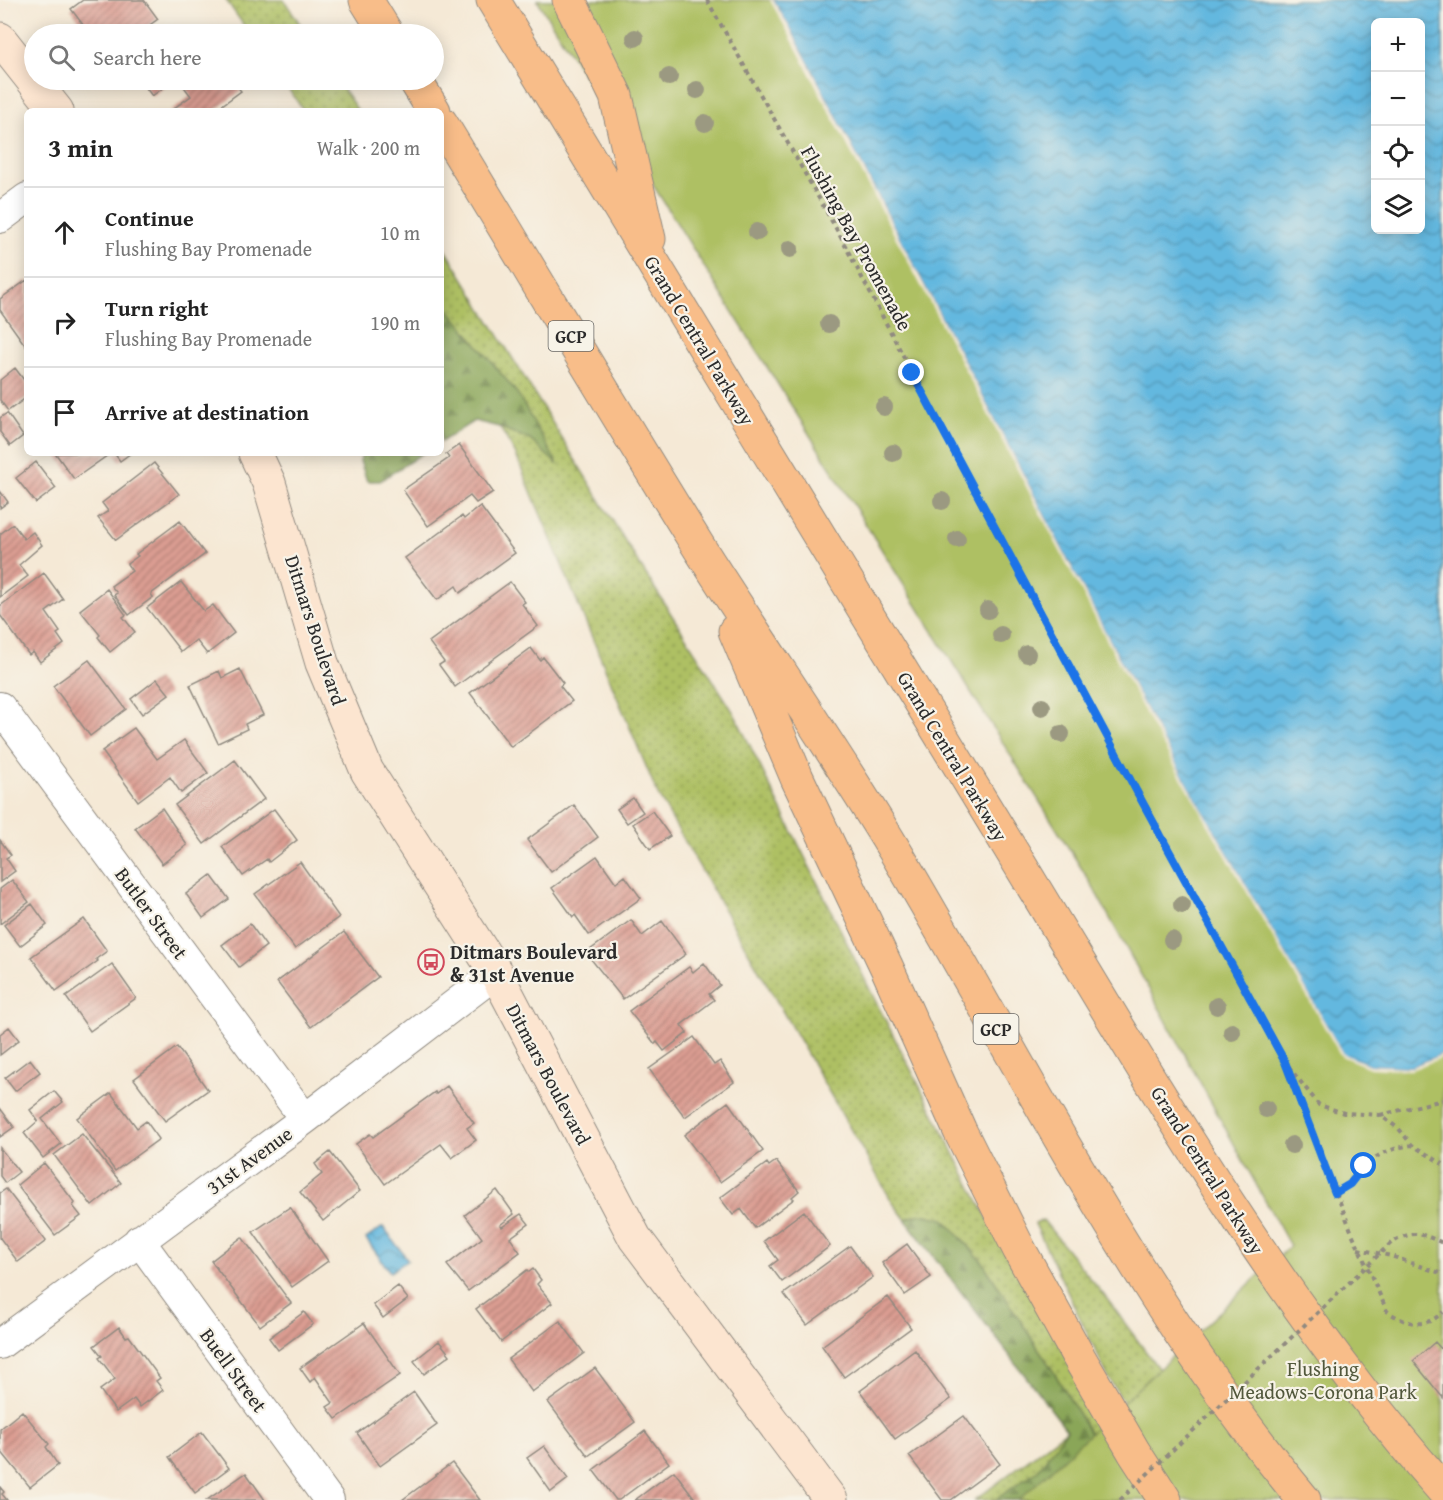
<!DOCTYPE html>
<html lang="en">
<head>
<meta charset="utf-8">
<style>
  body { margin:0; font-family:"Gentium Book Plus",serif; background:#f2f2f2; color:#222 }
  .controls { position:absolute; right:18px; top:18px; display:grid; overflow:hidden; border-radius:9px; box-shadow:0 3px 15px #0003 }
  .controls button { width:54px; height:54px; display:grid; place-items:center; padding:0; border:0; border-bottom:2px solid #e0e0e0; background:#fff; color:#222; font:30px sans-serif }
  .stop { position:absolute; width:18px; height:18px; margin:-14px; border:4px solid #1a73e8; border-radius:50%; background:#fff }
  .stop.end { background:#1a73e8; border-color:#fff; box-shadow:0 2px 6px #0008 }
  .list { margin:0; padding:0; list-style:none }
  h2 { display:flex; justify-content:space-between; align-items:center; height:78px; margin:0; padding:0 24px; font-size:26px }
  h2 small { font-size:20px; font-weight:400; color:#767676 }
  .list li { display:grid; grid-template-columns:39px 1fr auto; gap:18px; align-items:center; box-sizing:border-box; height:90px; padding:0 24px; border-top:2px solid #e0e0e0 }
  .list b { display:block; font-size:22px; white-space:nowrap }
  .list p { margin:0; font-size:20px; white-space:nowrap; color:#767676 }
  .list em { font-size:20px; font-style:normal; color:#767676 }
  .icon { flex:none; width:33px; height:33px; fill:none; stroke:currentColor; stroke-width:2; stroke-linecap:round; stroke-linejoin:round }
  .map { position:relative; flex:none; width:1443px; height:1500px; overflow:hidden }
  .search { position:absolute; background:#fff; box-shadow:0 3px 15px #0003; left:24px; top:24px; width:420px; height:66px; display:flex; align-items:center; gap:15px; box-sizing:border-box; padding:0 21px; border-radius:33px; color:#767676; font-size:22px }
  .panel { position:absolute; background:#fff; box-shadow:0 3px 15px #0003; left:24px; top:108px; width:420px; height:348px; border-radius:9px }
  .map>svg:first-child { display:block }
  .grass { fill:url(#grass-dots); stroke:#6c7647; stroke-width:1.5 }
  .forest { fill:url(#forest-firs); stroke:#5a6842; stroke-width:1.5 }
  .park { fill:#aec063; stroke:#6c7647; stroke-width:1.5 }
  .water { fill:url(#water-waves); stroke:#477285; stroke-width:1.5; fill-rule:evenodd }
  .pier { fill:#f5e9d6 }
  .building { fill:url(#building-hatch) }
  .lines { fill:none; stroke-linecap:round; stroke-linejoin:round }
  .street-casing { stroke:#908a80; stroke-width:32 }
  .secondary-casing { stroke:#908a80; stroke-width:35 }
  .highway-casing { stroke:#908a80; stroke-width:35 }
  .path { stroke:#908a80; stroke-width:4; stroke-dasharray:4.5 4.5; stroke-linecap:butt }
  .street { stroke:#fff; stroke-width:30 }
  .secondary { stroke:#fce5d0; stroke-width:33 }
  .highway { stroke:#f8bd89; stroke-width:33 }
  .path-bridge { stroke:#908a80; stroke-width:4; stroke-dasharray:4.5 4.5; stroke-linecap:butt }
  .tree { fill:#9b9981 }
  .route { stroke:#1a73e8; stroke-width:8 }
  .labels { text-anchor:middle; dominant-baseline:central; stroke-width:4.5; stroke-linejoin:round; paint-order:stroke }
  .shield { fill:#f7f3e8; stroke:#686764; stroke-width:1.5 }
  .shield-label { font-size:18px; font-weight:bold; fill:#2b2b2b }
  .street-label { font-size:20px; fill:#2b2b2b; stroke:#f7f3e8 }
  .poi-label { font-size:20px; font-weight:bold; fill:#2b2b2b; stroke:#f7f3e8; text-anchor:start }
  .park-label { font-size:20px; fill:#52583c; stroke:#f7f3e8 }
</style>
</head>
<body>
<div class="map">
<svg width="1443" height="1500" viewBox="0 0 1443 1500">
  <defs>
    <pattern id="grass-dots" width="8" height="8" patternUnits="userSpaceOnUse" patternTransform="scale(1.5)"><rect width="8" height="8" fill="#aec063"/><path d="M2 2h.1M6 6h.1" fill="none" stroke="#8e9c52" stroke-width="1.8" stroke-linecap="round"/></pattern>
    <pattern id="forest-firs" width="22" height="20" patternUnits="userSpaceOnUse" patternTransform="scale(1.5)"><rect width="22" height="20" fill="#8aa659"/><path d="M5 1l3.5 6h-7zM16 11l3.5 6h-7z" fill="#71874a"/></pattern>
    <pattern id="water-waves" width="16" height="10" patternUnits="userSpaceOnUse" patternTransform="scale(1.5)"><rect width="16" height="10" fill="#63b8df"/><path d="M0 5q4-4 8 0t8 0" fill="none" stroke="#5296b5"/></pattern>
    <pattern id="building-hatch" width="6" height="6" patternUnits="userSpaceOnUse" patternTransform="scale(1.5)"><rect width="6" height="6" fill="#db9d92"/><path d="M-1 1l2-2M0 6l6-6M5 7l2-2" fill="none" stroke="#b28077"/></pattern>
  </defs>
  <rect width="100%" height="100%" fill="#f7f3e8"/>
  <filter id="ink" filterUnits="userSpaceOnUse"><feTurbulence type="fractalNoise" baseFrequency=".0167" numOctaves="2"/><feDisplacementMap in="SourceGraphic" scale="12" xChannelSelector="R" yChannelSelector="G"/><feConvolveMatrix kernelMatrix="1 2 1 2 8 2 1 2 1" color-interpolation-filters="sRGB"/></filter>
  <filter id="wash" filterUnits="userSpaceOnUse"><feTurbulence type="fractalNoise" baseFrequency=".008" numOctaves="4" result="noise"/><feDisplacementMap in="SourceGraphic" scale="24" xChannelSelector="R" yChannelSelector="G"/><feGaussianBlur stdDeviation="1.35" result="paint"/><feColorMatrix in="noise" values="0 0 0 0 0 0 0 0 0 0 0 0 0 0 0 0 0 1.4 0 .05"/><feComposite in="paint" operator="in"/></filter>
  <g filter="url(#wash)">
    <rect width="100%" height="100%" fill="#f5e9d6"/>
    <path class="grass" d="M226 0H284L307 34H250Z
      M282 80H337L358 111H304Z
      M441 242 638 562 734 713 875 1000 986 1215 1150 1500H975L1067 1430 893 1203 658 795 515 453 441 328Z
      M1043 1220 1107 1299 1237 1475 1187 1500 1109 1379 1035 1224Z"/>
    <path class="forest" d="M441 305H445L517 393 558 465 530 440 499 427 474 421 441 442Z
      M362 453H423L380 481H367L360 461Z
      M921 1214 944 1219 981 1260 1055 1374 1129 1500H995L1038 1470 1067 1430 905 1219Z"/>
    <path class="park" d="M537 0H773L1156 729 1411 1067 1443 1054V1500H1019L1290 1246 1090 882Z"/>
    <path class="water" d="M773 0H1443V1054L1411 1067 1370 1065 1343 1055 1156 729 791 30ZM1376 22H1420V230H1376Z
      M383 1227 408 1260 390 1272 366 1239Z"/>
    <path class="pier" d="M770 0H773L791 30 1156 729 1343 1054 1370 1065 1411 1067 1443 1054V1057L1411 1070 1370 1068 1341 1056 1154 730 788 32Z"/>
    <g id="blocks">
      <path class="building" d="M83 0H144L158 19 137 34H90L71 9Z
        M140 80H174L152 96Z
        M179 80H232L241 91 214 111H170L191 96Z
        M27 280V348L0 310V299Z
        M15 368 27 384V397L8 411 0 400V380Z
        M7 413 23 436 10 446 0 432V418Z
        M459 445 493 492 476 503 470 496 428 526 403 490 449 458 446 454Z
        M58 453H111L74 479 56 454Z
        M114 453H131L120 461Z
        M36 462 56 488 36 503 16 478Z
        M154 463 179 494 116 540 98 518 108 511 102 503Z
        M0 491 8 502 0 508Z
        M480 506 515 553 460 593 456 586 437 600 405 558 462 516 464 519Z
        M180 521 205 554 151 594 153 597 129 615 114 595 117 593 111 586 132 571 127 564 138 556 136 554Z
        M13 524 24 539 33 532 42 545 19 565 28 576 0 597V534Z
        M44 573 63 599 46 612 60 632 57 634 64 644 40 662 33 652 29 655 0 615V606Z
        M181 582 204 611 213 605 234 633 207 654 196 640 181 652 147 608Z
        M510 582 525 602 522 604 538 626 455 687 439 665 444 662 429 642Z
        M107 589 126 615 123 617 135 632 110 652 98 637 100 635 80 610Z
        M531 648 540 660 543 657 563 683 560 686 572 701 511 747 470 693Z
        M89 660 126 709 90 736 53 686Z
        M240 669 263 715 245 724 247 729 218 743 190 685 219 671 222 678Z
        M157 679 169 694 142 714 131 699Z
        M134 728 157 759 184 740 208 773 181 793 170 777 138 801 102 751Z
        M235 760 264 799 204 844 175 805Z
        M633 798 643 812 627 823 617 809Z
        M574 805 598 837 551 872 527 840Z
        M162 808 187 845 162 864 135 828Z
        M274 809 297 840 269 862 267 859 243 876 222 847Z
        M652 811 670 836 650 849 633 824Z
        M0 840 11 855 6 858 15 871 0 882Z
        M597 856 616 883 625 876 641 898 589 935 575 915 573 917 552 888Z
        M300 862 339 917 295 949 255 894Z
        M211 875 229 899 203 918 186 894Z
        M12 880 29 902 0 924V889Z
        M32 904 47 925 20 946 4 925Z
        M84 919 107 951 96 959 98 961 56 991 31 957Z
        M631 920 642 936 662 921 686 954 623 999 586 953Z
        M250 924 266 946 239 967 222 945Z
        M344 932 378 977 311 1027 277 982Z
        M704 963 720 985 709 994 714 1000 681 1025 687 1033 664 1051 657 1042 655 1044 629 1011 689 967 693 972Z
        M112 964 136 998 90 1031 66 997Z
        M9 1027 19 1040 0 1055V1034Z
        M694 1037 714 1065 720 1061 734 1082 685 1117 649 1069Z
        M177 1047 208 1090 165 1121 134 1079Z
        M30 1059 40 1072 15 1091 5 1078Z
        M447 1086 474 1123 467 1128 476 1140 452 1158 441 1144 385 1184 356 1144 370 1134 373 1137 435 1092 436 1094Z
        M54 1091 63 1102 42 1119 61 1144 43 1158 24 1133 38 1121 30 1110Z
        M111 1093 137 1128 146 1121 159 1139 115 1171 77 1118Z
        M728 1102 763 1151 720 1182 684 1135Z
        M0 1108 14 1127 0 1137Z
        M82 1134 121 1183 92 1206 54 1155Z
        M0 1148 19 1172 5 1183 0 1176Z
        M330 1152 360 1191 323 1221 300 1192 322 1174 315 1164Z
        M776 1161 799 1191 792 1197 794 1199 755 1228 741 1209 733 1215 720 1198 767 1163 769 1166Z
        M44 1163 75 1203 73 1206 81 1216 55 1235 17 1185Z
        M6 1189 46 1241 18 1262 0 1238V1193Z
        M497 1190 514 1214 500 1225 502 1227 521 1214 529 1224 510 1238 520 1252 468 1291 447 1265 482 1238 465 1215Z
        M290 1207 328 1261 292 1287 253 1232Z
        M804 1211 830 1246 782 1282 770 1266 778 1260 764 1241Z
        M242 1237 291 1303 260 1326 211 1261Z
        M907 1244 931 1277 905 1295 882 1263Z
        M850 1246 873 1277 807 1325 784 1294Z
        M533 1269 541 1280 537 1284 552 1303 501 1342 476 1309 527 1270 529 1272Z
        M398 1286 408 1299 383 1318 373 1305Z
        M888 1297 911 1328 844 1377 822 1346Z
        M304 1312 313 1324 278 1350 269 1338Z
        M560 1321 584 1353 532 1392 508 1359Z
        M364 1323 400 1375 336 1419 327 1407 333 1403 315 1377 310 1382 300 1368Z
        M119 1327 126 1337 129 1336 160 1378 156 1381 163 1390 140 1407 134 1399 116 1412 100 1390 115 1379 99 1358 102 1356 94 1346Z
        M439 1341 450 1355 424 1374 414 1361Z
        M1435 1342 1443 1351V1398L1413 1361Z
        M915 1350 951 1399 895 1439 860 1391Z
        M595 1368 635 1422 588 1456 548 1402Z
        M414 1392 437 1425 380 1466 357 1433Z
        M22 1411 49 1444 46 1447 58 1465 30 1487 0 1450V1429Z
        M964 1416 1000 1464 951 1500H942L909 1456Z
        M645 1431 669 1463 619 1500H616L593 1470Z
        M202 1432 229 1468 195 1493 169 1457Z
        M544 1446 568 1479 551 1492 527 1458Z
        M452 1463 480 1500H402Z
        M674 1471 696 1500H635Z
        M246 1473 265 1500H207Z
        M0 1487 4 1492 2 1494 7 1500H0Z"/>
    </g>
  </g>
  <g filter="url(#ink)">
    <use href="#blocks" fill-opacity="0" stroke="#908a80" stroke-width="1.5"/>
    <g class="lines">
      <g class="street-casing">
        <path id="street" d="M0 218 27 198
          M0 707 305 1119
          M139 1240 329 1500
          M0 1344 305 1119 496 973"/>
      </g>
      <g class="secondary-casing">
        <path id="secondary" d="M0 39 57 111
          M255 453 269 483 322 663 367 771 496 973 635 1238 831 1500"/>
      </g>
      <g class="highway-casing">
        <path id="highway" d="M366 0 387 34
          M493 0C666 284 838 567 1011 850 1145 1070 1272 1296 1443 1490
          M569 0 616 96 649 239
          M415 80 434 111
          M441 123C527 264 612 408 700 549 764 650 833 748 895 851 1026 1071 1139 1302 1304 1500
          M735 631 797 778 887 968 960 1131 1019 1249 1077 1354 1134 1452 1165 1500"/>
      </g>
      <path class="path" d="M707 0 838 232 985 511 1285 1062 1319 1105 1344 1113 1380 1115 1399 1129 1412 1145 1443 1164
        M1287 1067 1352 1233 1387 1311C1406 1324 1424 1330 1443 1312
        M1380 1115 1443 1100
        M1335 1193C1351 1183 1352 1178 1364 1167 1377 1153 1394 1148 1412 1145
        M1358 1249 1391 1256 1443 1274"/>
      <use href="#street" class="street"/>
      <use href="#secondary" class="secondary"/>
      <use href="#highway" class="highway"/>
      <path class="path-bridge" d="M1120 1500 1391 1243C1415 1229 1419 1233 1443 1243"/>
    </g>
    <g class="tree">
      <circle cx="635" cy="38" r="9"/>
      <circle cx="669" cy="77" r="9"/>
      <circle cx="697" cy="90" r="9"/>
      <circle cx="705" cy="123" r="9"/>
      <circle cx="757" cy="232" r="9"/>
      <circle cx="790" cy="249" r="9"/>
      <circle cx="829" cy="324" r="9"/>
      <circle cx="884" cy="407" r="9"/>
      <circle cx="893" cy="453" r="9"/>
      <circle cx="942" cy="501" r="9"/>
      <circle cx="957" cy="539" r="9"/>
      <circle cx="988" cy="610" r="9"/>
      <circle cx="1001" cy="635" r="9"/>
      <circle cx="1027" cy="654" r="9"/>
      <circle cx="1042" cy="707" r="9"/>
      <circle cx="1061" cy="734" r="9"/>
      <circle cx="1182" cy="905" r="9"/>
      <circle cx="1172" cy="940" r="9"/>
      <circle cx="1217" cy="1006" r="9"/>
      <circle cx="1232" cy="1032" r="9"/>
      <circle cx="1266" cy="1109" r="9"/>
      <circle cx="1292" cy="1145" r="9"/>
    </g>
  </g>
  <g class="lines" filter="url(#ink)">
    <path class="route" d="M912 373 1138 794 1285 1062 1335 1193 1350 1184 1364 1166"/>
  </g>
  <defs>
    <g id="bus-ring" transform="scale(1.35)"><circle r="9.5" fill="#f7f3e8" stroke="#d1495b" stroke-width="1.5"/><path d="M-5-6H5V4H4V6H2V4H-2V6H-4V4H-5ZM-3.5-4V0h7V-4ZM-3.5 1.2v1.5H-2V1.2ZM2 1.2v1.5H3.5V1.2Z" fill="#d1495b"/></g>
  </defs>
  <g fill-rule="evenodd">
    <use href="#bus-ring" x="431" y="962"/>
  </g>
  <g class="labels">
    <g class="shield">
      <rect x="548.5" y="321" width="45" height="30" rx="4.5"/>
      <rect x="973.5" y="1014" width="45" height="30" rx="4.5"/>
    </g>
    <g class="shield-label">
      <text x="571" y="336">GCP</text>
      <text x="996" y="1029">GCP</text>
    </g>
    <g class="street-label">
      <text transform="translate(857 238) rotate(61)">Flushing Bay Promenade</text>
      <text transform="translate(700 340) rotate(59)">Grand Central Parkway</text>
      <text transform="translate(316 630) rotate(72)">Ditmars Boulevard</text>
      <text transform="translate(953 756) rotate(59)">Grand Central Parkway</text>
      <text transform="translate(152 913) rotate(54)">Butler Street</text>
      <text transform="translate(549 1074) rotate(62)">Ditmars Boulevard</text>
      <text transform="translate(249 1160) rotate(-36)">31st Avenue</text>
      <text transform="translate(1208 1170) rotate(58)">Grand Central Parkway</text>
      <text transform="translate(234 1370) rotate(54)">Buell Street</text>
    </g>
    <g class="poi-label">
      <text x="450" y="951">Ditmars Boulevard<tspan x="450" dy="23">&amp; 31st Avenue</tspan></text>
    </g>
    <g class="park-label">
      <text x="1323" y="1368">Flushing<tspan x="1323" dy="23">Meadows-Corona Park</tspan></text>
    </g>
  </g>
</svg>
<div class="controls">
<button>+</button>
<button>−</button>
<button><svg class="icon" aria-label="locate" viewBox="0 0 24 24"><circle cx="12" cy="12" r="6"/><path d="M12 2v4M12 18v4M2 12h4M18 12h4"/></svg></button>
<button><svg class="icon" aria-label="layers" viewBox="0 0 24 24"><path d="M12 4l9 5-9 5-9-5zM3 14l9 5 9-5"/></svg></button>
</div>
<div class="stop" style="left:1364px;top:1166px"></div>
<div class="stop end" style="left:912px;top:373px"></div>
<div class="search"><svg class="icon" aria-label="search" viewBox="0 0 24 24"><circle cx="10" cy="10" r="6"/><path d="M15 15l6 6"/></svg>Search here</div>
<section class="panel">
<h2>3 min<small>Walk · 200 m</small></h2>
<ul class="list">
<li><svg class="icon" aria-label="ahead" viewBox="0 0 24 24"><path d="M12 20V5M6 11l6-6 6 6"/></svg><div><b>Continue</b><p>Flushing Bay Promenade</p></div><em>10 m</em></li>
<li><svg class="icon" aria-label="right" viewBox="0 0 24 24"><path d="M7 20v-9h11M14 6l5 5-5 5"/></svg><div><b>Turn right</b><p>Flushing Bay Promenade</p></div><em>190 m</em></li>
<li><svg class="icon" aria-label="arrive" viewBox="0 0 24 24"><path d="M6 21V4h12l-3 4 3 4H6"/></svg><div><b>Arrive at destination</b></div></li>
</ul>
</section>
</div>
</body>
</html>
